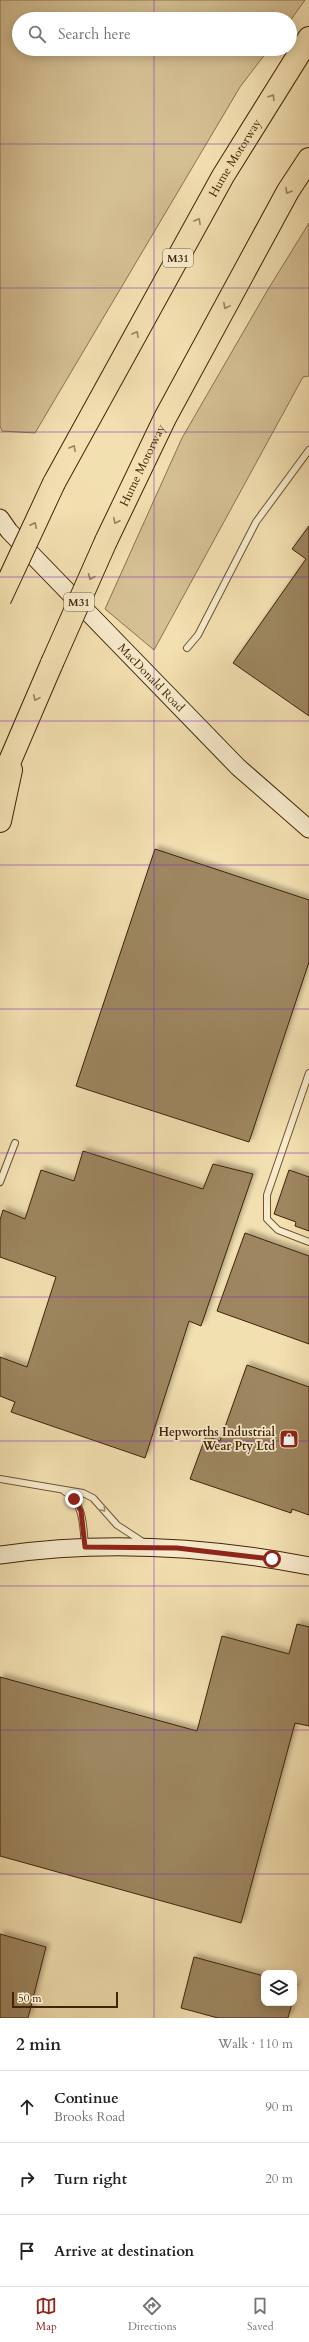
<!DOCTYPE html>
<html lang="en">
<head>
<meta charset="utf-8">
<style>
  body { margin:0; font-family:Cardo,serif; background:#f6f6f6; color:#202124 }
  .controls { position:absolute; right:12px; bottom:12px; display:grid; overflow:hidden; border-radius:8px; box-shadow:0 2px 10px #0003 }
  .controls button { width:36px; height:36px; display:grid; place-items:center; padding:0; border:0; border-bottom:1px solid #e0e0e0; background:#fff; color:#202124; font:20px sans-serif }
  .scale { position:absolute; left:12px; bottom:10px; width:106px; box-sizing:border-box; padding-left:4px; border:2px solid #402408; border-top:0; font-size:11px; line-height:14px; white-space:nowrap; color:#402408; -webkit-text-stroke:3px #f7ebcc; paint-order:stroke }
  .stop { position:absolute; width:12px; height:12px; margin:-9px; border:3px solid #8f2418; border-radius:50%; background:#fff }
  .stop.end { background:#8f2418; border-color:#fff; box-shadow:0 1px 4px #0008 }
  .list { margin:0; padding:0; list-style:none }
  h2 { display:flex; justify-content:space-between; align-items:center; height:52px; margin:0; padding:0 16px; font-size:17px }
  h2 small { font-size:13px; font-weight:400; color:#757577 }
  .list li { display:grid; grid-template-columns:26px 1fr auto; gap:12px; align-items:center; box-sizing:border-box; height:72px; padding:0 16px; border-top:1px solid #e0e0e0 }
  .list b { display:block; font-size:15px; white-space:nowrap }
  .list p { margin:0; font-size:13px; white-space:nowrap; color:#757577 }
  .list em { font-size:13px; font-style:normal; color:#757577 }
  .icon { flex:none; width:22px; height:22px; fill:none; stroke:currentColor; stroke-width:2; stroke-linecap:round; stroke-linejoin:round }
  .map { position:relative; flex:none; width:309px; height:2018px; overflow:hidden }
  .search { position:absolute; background:#fff; box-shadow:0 2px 10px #0003; left:12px; right:12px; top:12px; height:44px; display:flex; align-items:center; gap:10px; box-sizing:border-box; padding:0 14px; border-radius:22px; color:#757577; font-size:15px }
  .sheet { height:268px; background:#fff }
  nav { display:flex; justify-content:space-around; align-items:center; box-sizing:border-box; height:56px; border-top:1px solid #e0e0e0; background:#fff; font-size:11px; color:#757577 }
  nav a { display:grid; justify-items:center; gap:2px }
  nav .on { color:#8f2418 }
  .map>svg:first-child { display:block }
  .green { fill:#d5c094; stroke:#8a724e }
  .building { fill:#9d8660; stroke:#402408; filter:url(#shadow) }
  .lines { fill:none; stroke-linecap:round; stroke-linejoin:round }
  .lane-casing { stroke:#6d5332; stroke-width:8 }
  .secondary-casing { stroke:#402408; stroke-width:19 }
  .highway-casing { stroke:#402408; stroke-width:24 }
  .lane { stroke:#f7ebcc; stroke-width:6 }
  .secondary { stroke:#f7ebcc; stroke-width:17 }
  .highway { stroke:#f3e0b1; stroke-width:22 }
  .highway-bridge-casing { stroke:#402408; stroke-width:24; stroke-linecap:butt }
  .highway-bridge { stroke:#f3e0b1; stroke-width:22 }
  .oneway { stroke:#9a825c }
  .oneway2 { stroke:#9c886a }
  .route { stroke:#8f2418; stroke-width:5 }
  .grid { fill:none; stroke:#7b2cbf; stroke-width:1; stroke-opacity:0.55 }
  .labels { text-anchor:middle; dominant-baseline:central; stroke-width:3.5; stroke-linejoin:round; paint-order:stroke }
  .shield { fill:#f7ebcc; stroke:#776043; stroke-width:1 }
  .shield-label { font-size:11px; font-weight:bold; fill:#402408 }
  .street-label { font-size:12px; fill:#402408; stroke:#f7ebcc }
  .poi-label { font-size:12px; font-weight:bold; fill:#402408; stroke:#f7ebcc; text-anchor:end }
</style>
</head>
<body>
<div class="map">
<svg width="309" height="2018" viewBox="0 0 309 2018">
  <defs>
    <filter id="shadow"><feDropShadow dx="3.5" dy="-3.5" stdDeviation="2" flood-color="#0004"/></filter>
  </defs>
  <rect width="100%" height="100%" fill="#f3e0b1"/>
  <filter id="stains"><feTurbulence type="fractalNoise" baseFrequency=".005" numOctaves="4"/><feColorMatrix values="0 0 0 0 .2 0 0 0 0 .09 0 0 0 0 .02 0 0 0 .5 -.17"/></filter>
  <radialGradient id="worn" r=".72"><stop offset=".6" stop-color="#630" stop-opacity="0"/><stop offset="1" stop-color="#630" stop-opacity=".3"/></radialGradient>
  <path class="green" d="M0 0H305L290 21V19H19V49H269L240 87 35 433 2 431 0 426Z
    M309 223V376L303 377 154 650 105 609 182 438 267 291Z"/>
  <path class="building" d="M309 526V716L233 663 306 559 292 549Z
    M155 849 309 900V962L249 1142 76 1086Z
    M83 1151 203 1189 213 1164 253 1174 201 1326 189 1321 145 1458 11 1412 15 1402 0 1396V1357L27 1367 56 1277 0 1257V1220L3 1210 25 1219 41 1170 74 1181Z
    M289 1170 309 1177V1231L295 1226 296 1222 274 1214Z
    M245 1233 309 1256V1344L217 1311Z
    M247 1365 309 1387V1515L292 1509 291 1513 190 1479 206 1436 220 1441Z
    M297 1624 309 1627V1726L295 1723 241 1923 0 1856V1677L197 1731 222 1636 289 1654Z
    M0 1934 46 1947 28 2018H0Z
    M194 1957 264 1976V2003H292L288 2018H218L181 2008Z
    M294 1984H297L294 1995Z"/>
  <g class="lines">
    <g class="lane-casing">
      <path id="lane" d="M187 648 198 635 256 522 309 450
        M309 1073 267 1195V1219L278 1230 309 1242
        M0 1182 15 1143
        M0 1479 83 1493 93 1498 117 1525 143 1542
        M64 1491C84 1502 83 1525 85 1546"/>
    </g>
    <g class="secondary-casing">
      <g id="secondary">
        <path id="s1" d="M0 518 9 531 238 767 309 829"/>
        <path d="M0 1555C104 1540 207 1546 309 1566"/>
      </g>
    </g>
    <g class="highway-casing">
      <g id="highway">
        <path id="s2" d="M54 483 223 176 309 38"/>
        <path id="s3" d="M106 541 165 418 288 191 309 159"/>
        <path d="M0 784 52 663"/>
        <path d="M0 821 11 770"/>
      </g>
    </g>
    <use href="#lane" class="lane"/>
    <use href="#secondary" class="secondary"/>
    <use href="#highway" class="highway"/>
    <g class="highway-bridge-casing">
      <path id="highway-bridge" d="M0 599 54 483
        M52 663 106 541"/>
    </g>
    <use href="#highway-bridge" class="highway-bridge"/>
  </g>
  <defs><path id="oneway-chevron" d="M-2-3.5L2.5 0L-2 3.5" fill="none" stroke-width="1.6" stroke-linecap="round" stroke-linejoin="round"/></defs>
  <g class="oneway">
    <use href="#oneway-chevron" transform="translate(272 97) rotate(-58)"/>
    <use href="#oneway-chevron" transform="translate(288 191) rotate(120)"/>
    <use href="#oneway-chevron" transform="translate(198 221) rotate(-61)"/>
    <use href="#oneway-chevron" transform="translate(226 306) rotate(118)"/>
    <use href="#oneway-chevron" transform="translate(136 334) rotate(-61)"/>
    <use href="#oneway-chevron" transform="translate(73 448) rotate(-61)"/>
    <use href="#oneway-chevron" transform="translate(116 521) rotate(116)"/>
    <use href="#oneway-chevron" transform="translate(34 525) rotate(-65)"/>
    <use href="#oneway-chevron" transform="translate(91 577) rotate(114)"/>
    <use href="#oneway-chevron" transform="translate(36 698) rotate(114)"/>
  </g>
  <use class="oneway2" href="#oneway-chevron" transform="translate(103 1509) rotate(50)"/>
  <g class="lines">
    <path class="route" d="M74 1499 81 1511 85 1547 177 1548 272 1559"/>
  </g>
  <path class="grid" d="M154 0V19M154 49V2018M0 144H309M0 288H309M0 432H309M0 577H309M0 721H309M0 865H309M0 1009H309M0 1153H309M0 1297H309M0 1441H309M0 1586H309M0 1730H309M0 1874H309"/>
  <defs>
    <g id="shop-square" transform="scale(1)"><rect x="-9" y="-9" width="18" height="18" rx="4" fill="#8f2418" stroke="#f7ebcc"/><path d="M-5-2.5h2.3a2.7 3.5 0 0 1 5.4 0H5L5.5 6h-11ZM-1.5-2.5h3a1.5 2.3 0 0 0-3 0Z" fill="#fff"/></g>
  </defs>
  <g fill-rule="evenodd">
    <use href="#shop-square" x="289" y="1439"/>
  </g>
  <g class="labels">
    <g class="shield">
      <rect x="163" y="249" width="30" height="18" rx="3"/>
      <rect x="64" y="593" width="30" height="18" rx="3"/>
    </g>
    <g class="shield-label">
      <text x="178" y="258">M31</text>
      <text x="79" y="602">M31</text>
    </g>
    <g class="street-label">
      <text stroke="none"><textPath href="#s2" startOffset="372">Hume Motorway</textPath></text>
      <text stroke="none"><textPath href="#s3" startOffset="84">Hume Motorway</textPath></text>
      <text stroke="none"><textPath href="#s1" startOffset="220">MacDonald Road</textPath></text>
    </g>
    <g class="poi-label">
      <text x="275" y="1432">Hepworths Industrial<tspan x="275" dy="14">Wear Pty Ltd</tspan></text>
    </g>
  </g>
  <rect width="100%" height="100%" filter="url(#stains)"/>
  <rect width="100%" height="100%" fill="url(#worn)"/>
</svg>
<div class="controls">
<button><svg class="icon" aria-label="layers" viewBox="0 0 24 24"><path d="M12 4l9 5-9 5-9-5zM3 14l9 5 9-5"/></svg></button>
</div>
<div class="scale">50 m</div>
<div class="stop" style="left:272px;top:1559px"></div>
<div class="stop end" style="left:74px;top:1499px"></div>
<div class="search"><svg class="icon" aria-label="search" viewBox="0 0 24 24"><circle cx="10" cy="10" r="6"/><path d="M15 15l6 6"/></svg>Search here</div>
</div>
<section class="sheet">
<h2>2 min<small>Walk · 110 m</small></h2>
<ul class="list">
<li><svg class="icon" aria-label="ahead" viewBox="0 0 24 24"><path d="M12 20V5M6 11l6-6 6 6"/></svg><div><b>Continue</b><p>Brooks Road</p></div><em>90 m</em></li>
<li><svg class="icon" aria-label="right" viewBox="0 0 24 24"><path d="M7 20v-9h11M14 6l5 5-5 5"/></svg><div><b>Turn right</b></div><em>20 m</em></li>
<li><svg class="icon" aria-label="arrive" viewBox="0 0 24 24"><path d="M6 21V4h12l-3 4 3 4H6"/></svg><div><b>Arrive at destination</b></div></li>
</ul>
</section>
<nav>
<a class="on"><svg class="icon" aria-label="map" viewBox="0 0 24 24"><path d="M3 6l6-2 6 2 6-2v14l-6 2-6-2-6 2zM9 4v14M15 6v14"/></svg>Map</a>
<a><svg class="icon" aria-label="directions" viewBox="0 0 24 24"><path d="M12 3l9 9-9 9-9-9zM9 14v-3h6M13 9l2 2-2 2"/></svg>Directions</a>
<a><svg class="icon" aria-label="saved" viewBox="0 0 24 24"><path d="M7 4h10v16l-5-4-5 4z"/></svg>Saved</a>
</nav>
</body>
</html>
